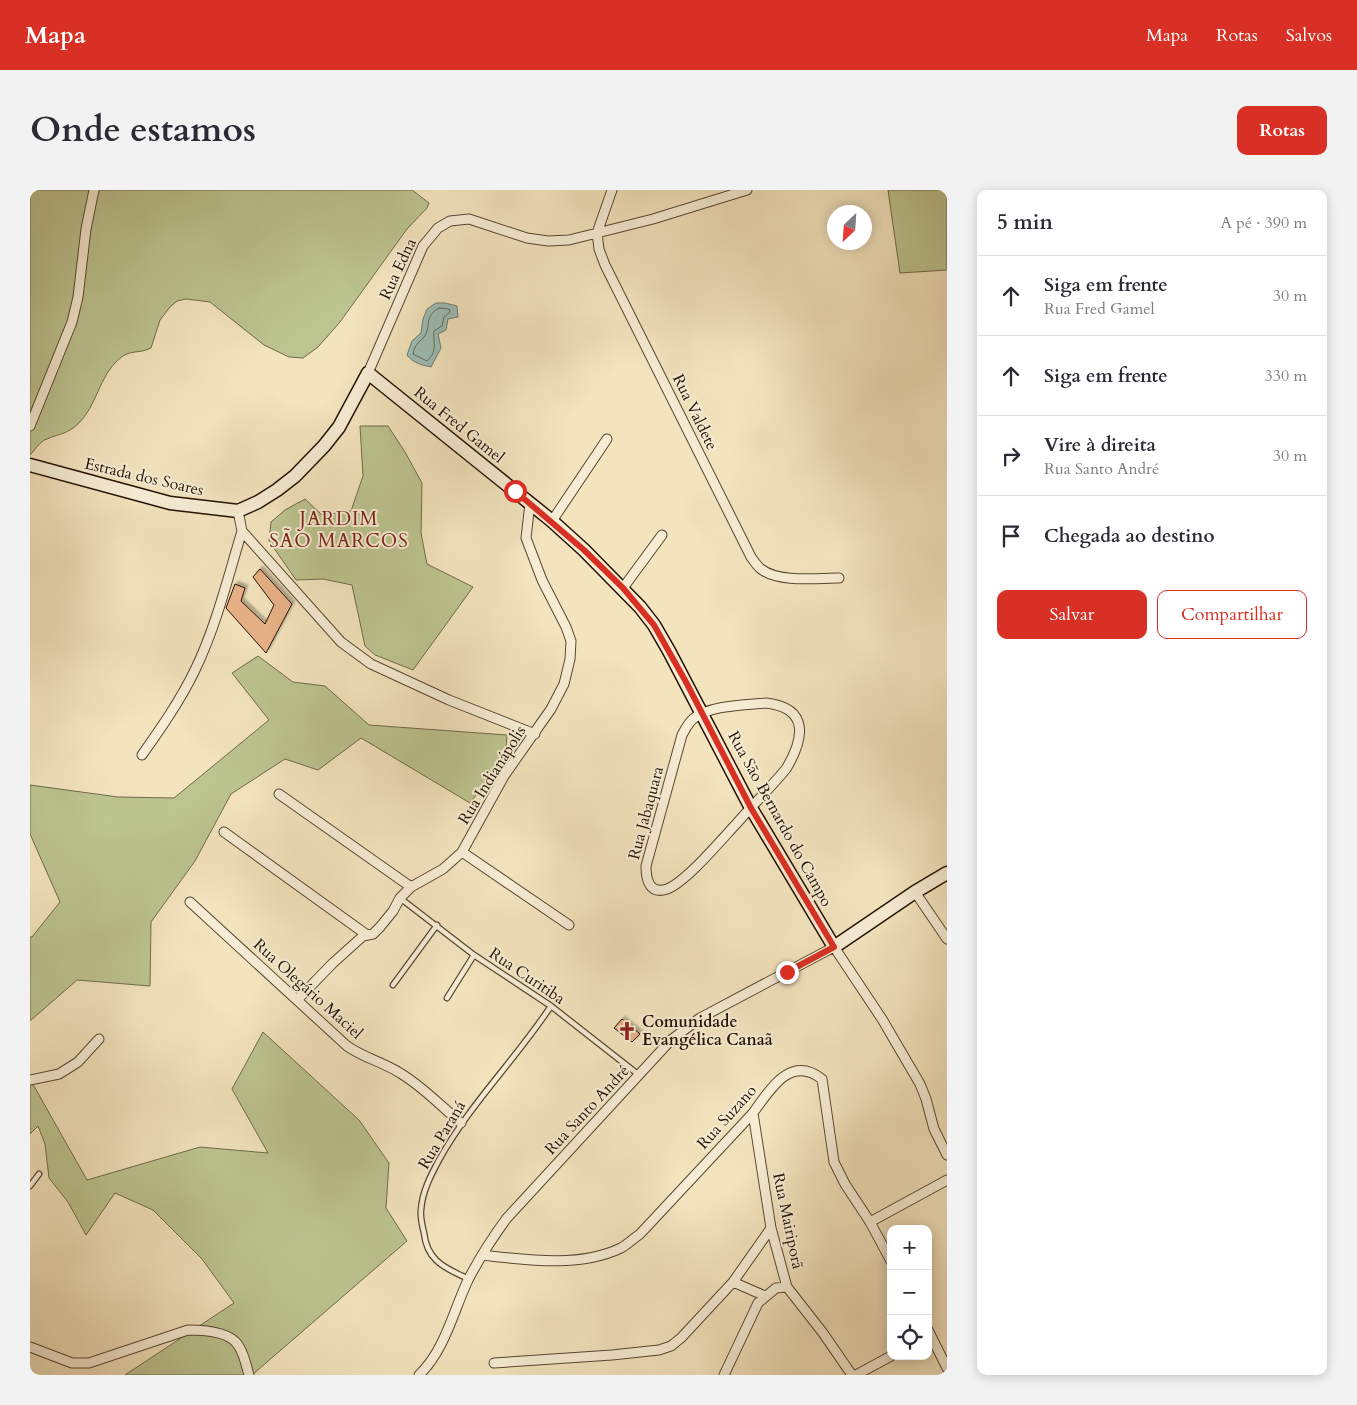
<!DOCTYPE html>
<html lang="pt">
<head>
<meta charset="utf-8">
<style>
  body { margin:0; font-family:Cardo,serif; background:#f2f2f3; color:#2b2b33 }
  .controls { position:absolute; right:15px; bottom:15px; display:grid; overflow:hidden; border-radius:10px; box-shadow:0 2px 12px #0003 }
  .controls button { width:45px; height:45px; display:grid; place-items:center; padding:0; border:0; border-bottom:1px solid #e1e1e2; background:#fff; color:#2b2b33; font:25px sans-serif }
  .compass { position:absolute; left:797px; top:15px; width:45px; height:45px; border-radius:50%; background:#fff; box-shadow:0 2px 12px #0003; rotate:205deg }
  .stop { position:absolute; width:15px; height:15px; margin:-11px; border:4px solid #d93025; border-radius:50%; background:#fff }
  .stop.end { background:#d93025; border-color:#fff; box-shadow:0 1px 5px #0008 }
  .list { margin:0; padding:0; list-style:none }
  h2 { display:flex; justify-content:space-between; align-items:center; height:65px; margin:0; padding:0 20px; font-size:21px }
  h2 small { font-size:16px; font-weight:400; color:#7c7c81 }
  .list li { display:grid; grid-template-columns:32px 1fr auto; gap:15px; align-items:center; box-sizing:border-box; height:80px; padding:0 20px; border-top:1px solid #e1e1e2 }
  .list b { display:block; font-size:19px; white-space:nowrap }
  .list p { margin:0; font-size:16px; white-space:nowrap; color:#7c7c81 }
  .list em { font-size:16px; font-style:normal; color:#7c7c81 }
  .actions { display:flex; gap:10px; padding:15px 20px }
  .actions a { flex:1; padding:11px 0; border:1px solid #d93025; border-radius:10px; text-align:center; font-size:18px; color:#d93025 }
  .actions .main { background:#d93025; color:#fff }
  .icon { flex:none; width:28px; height:28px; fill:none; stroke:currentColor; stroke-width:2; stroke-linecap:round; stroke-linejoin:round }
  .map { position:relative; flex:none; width:917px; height:1185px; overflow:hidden; border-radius:10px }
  header { display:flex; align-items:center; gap:30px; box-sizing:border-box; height:70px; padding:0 25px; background:#d93025; color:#fff }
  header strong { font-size:24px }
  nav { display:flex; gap:28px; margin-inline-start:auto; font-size:18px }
  .intro { display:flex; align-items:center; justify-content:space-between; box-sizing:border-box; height:120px; padding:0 30px }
  h1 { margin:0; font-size:35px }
  .button { padding:12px 22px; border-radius:10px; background:#d93025; color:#fff; font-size:18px; font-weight:700 }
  main { display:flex; gap:30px; padding:0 30px }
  aside { flex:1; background:#fff; border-radius:10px; box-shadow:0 2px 12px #0003 }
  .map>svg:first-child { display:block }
  .green { fill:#bcc490; stroke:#706a49 }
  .water { fill:#9dbeb7; stroke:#6d796f }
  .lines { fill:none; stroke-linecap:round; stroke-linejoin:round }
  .shore { stroke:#61685c; stroke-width:1 }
  .building { fill:#e8b187; stroke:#251102; filter:url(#shadow) }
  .lane-casing { stroke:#584631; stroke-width:7 }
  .street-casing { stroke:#584631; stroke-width:11 }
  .secondary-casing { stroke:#251102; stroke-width:15 }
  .lane { stroke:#f7edd5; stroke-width:4.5 }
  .street { stroke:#f7edd5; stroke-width:9 }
  .secondary { stroke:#f7edd5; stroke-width:12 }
  .route { stroke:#d93025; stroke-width:6 }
  .labels { text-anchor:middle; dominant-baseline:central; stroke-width:4; stroke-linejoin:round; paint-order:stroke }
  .street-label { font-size:16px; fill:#251102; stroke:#f7edd5 }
  .poi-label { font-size:16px; font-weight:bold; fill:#251102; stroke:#f7edd5; text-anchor:start }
  .quarter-label { font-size:19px; letter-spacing:1px; fill:#7a1f14; stroke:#f7edd5 }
</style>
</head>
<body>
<header>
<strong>Mapa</strong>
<nav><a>Mapa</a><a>Rotas</a><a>Salvos</a></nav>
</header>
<div class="intro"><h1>Onde estamos</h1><a class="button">Rotas</a></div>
<main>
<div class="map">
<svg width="917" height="1185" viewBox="0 0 917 1185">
  <defs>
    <filter id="shadow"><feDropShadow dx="3" dy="-3" stdDeviation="1" flood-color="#0004"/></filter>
  </defs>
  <rect width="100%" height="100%" fill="#f3e4be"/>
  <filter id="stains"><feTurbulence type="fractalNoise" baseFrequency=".004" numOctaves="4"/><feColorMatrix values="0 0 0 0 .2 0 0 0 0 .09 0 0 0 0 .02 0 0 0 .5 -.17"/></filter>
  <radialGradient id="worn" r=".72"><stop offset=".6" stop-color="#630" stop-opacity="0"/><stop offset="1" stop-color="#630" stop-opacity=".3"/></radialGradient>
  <path class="green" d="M0 0H382L399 13 397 18 377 39 310 132 288 157 273 168 259 167 234 155 180 112 156 109 147 111 140 117 130 130 121 158C110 164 100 159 89 169 69 186 67 216 48 234 36 245 30 243 17 249 10 251 5 260 0 265Z
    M858 0H917V80L870 83Z
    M330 236H358L375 262 392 293 391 343 397 374 443 397 383 480 345 465 335 456 322 395 293 389 266 390 239 351 241 332 255 320 275 309 292 325 321 321 333 286Z
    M228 466 263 492 295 496 339 535 477 545 476 559 462 584 440 613 331 548 288 580 255 569 201 604 165 671 121 732 120 796 47 790 0 831V747H2L30 712 0 644V595L88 607 144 608 239 530 202 483Z
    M233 842 329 930 359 973 356 1018 377 1051 222 1185H95L204 1113 172 1069 123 1020 85 1003 56 1045 38 1012 19 988 15 954 8 936 0 944V889L57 990 170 957 238 963 202 899Z"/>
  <path class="water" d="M406 113H415L427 116 428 127 418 129 416 140 408 144 411 158 401 177C391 175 383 173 377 165L382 151 391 143 393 129 397 119Z"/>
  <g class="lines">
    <path class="shore" d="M409 118 419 119 420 122 414 127 412 136 404 141C403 154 408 161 397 171L383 164C385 154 388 154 394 147 402 136 393 127 409 118Z"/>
  </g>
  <path class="building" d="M230 379 262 414 236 463 196 418 205 394 215 398 211 411 235 434 244 415 223 387Z
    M592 829 610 844 602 852 584 838Z"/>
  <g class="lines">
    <g class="lane-casing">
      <path id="lane" d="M370 708 444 765 521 816 609 885
        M363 795 407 735
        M417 808 444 765
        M0 996 9 984
        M439 1089C428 1084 415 1079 406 1070 399 1063 395 1052 394 1043 392 1035 390 1027 391 1020 392 1002 401 985 409 970 440 914 486 869 521 816"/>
    </g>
    <g class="street-casing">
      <path id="street" d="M582 0 567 43 569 59 575 75 721 367C724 371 727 376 731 379 749 393 787 388 809 388
        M338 183 393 56 408 38 420 31 439 29 497 48 518 51 539 50 623 29 717 0
        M0 236 42 132 48 107 56 39 64 0
        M208 321 212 341 311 452 341 474 419 510 505 544
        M522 331 577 249
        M593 398 632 345
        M736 513C780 518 774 549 756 579 740 598 723 615 707 633 692 649 656 692 637 699 619 705 616 689 616 676L652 545C655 540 658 533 663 529 679 515 715 515 736 513Z
        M112 565C131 538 150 511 165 480 186 437 198 387 212 341
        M249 604 381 697
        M194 642 337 745
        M432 662 539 735
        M885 702 917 749
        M160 712 317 856C334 868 353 872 370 883 392 896 411 916 431 933
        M267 810 303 773 333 746 343 744 350 737 363 721 370 708 381 697 413 679 432 662 474 586 521 519 534 494 540 469 541 451 536 437 512 390 496 348 500 313
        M0 890 29 884 48 872 69 849
        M723 923 741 1038 757 1097 793 1143 822 1185
        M840 1032 917 990
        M452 1065C497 1070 549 1078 591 1058 598 1054 604 1048 610 1044L723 923C740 900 760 864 792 889L804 972 815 994 840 1032 861 1071
        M703 1092 735 1106
        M898 1140 917 1178
        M0 1157 42 1173H59L158 1140C173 1140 199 1141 208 1155 214 1163 216 1175 219 1185
        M464 1173 582 1165 629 1160 641 1156 651 1148 703 1092 741 1038
        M389 1185C415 1160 423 1122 438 1090 449 1069 462 1048 477 1028L641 850 670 828 804 757 852 829 890 894 896 909 904 939 917 965
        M694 1185 728 1113 746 1098 757 1097
        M826 1185 861 1166"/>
    </g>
    <g class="secondary-casing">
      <path id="secondary" d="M0 275 140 313 208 321 228 312 247 300 265 286 294 256 309 237 338 183 522 331 554 360 610 417 624 435 639 461 721 618 804 757 885 702 917 683"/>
    </g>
    <use href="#lane" class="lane"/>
    <use href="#street" class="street"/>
    <use href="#secondary" class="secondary"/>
  </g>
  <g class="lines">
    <path class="route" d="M485 301 554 360 593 398 624 435 656 492 721 618 804 757 757 782"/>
  </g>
  <defs>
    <g id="church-bare" transform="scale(1.5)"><path d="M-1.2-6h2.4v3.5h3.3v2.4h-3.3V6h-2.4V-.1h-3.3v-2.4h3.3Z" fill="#8f2418" stroke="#f7edd5" stroke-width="2.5" paint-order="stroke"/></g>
  </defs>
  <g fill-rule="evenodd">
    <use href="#church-bare" x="597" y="841"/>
  </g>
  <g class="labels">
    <g class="street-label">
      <text transform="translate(368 79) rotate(-65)">Rua Edna</text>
      <text transform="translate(665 222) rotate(64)">Rua Valdete</text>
      <text transform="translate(429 235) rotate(39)">Rua Fred Gamel</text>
      <text transform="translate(114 287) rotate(13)">Estrada dos Soares</text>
      <text transform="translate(462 585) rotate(-58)">Rua Indianápolis</text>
      <text transform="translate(616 623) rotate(-75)">Rua Jabaquara</text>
      <text transform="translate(750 629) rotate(61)">Rua São Bernardo do Campo</text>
      <text transform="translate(497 786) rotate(34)">Rua Curitiba</text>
      <text transform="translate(278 799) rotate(42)">Rua Olegário Maciel</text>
      <text transform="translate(557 920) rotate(-47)">Rua Santo André</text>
      <text transform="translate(697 927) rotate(-48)">Rua Suzano</text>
      <text transform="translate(412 945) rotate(-59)">Rua Paraná</text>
      <text transform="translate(758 1031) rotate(78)">Rua Mairiporã</text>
    </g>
    <g class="poi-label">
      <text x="612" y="832">Comunidade<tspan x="612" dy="18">Evangélica Canaã</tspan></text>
    </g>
    <g class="quarter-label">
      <text x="309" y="329">JARDIM<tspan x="309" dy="22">SÃO MARCOS</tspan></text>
    </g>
  </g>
  <rect width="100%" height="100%" filter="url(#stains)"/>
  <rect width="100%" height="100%" fill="url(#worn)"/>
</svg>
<div class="controls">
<button>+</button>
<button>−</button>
<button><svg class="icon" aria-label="locate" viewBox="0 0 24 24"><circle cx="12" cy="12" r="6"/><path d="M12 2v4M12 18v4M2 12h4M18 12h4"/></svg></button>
</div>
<svg class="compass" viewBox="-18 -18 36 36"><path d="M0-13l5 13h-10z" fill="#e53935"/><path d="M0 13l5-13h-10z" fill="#7c7c81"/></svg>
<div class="stop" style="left:485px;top:301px"></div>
<div class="stop end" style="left:757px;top:782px"></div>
</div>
<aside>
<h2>5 min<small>A pé · 390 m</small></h2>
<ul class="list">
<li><svg class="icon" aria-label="ahead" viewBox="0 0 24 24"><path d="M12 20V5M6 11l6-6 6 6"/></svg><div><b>Siga em frente</b><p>Rua Fred Gamel</p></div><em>30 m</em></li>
<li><svg class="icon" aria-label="ahead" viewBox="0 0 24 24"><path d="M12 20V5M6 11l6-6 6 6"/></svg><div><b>Siga em frente</b></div><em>330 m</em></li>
<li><svg class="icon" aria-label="right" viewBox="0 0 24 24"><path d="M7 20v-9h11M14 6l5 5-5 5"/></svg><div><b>Vire à direita</b><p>Rua Santo André</p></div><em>30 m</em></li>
<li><svg class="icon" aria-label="arrive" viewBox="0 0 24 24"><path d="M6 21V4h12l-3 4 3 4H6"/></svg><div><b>Chegada ao destino</b></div></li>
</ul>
<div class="actions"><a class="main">Salvar</a><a>Compartilhar</a></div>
</aside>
</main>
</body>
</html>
